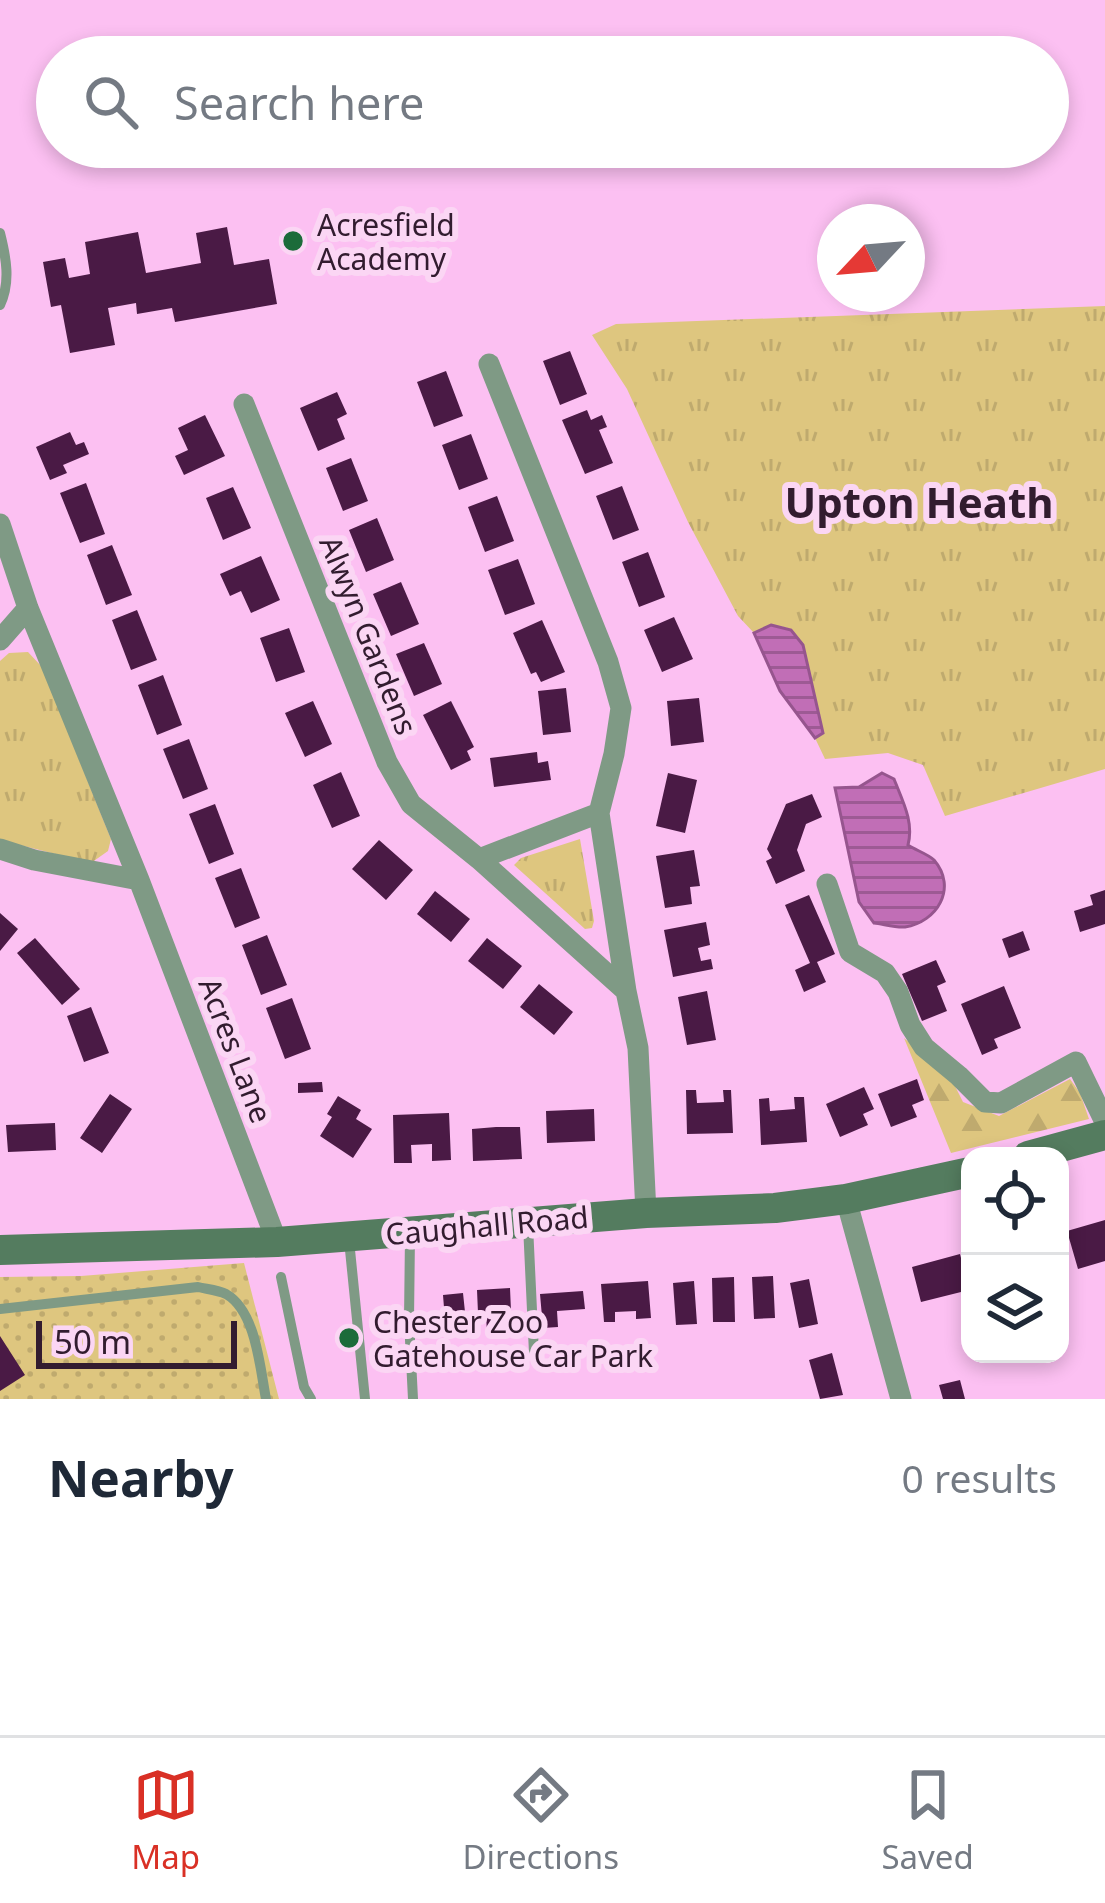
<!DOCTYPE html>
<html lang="en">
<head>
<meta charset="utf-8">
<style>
  body { margin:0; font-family:"Noto Sans",sans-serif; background:#f6f6f7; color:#1f2937 }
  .controls { position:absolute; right:36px; bottom:36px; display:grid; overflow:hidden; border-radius:24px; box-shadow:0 6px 18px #0003 }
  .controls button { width:108px; height:108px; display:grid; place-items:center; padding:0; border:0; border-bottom:3px solid #e0e1e3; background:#fff; color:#1f2937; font:60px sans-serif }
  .compass { position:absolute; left:817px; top:204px; width:108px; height:108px; border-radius:50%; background:#fff; box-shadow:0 6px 18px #0003; rotate:244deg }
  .scale { position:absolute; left:36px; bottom:30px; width:201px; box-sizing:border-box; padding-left:12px; border:6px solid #321c2f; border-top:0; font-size:33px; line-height:42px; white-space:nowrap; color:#321c2f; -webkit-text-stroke:9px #fbd6f4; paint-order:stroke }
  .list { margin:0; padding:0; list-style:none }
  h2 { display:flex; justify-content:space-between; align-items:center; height:156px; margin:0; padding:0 48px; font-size:51px }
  h2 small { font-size:39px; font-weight:400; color:#747a83 }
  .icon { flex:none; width:66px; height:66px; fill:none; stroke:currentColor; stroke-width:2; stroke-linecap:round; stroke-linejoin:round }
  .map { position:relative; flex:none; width:1105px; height:1399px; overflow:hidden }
  .search { position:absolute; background:#fff; box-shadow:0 6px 18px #0003; left:36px; right:36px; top:36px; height:132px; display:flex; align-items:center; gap:30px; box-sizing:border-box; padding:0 42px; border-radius:66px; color:#747a83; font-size:45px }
  .sheet { height:336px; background:#fff }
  nav { display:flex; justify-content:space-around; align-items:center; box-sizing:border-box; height:168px; border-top:3px solid #e0e1e3; background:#fff; font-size:33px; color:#747a83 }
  nav a { display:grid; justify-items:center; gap:6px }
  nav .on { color:#d93025 }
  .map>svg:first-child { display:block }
  .grass { fill:url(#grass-tufts) }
  .forest { fill:url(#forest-firs) }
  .park { fill:url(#park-dots) }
  .water { fill:url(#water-rules); stroke:#96558e; stroke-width:3 }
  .building { fill:#4a1a45 }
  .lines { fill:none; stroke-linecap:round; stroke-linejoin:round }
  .lane { stroke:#7f9a85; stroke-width:10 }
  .street { stroke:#7f9a85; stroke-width:21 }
  .secondary { stroke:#547c5f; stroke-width:30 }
  .poi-dot { fill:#1c6b3a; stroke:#fbd6f4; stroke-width:4.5 }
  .labels { text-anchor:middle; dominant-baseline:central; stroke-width:12; stroke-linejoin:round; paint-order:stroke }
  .poi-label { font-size:30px; fill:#321c2f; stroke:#fbd6f4; text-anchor:start }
  .street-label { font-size:30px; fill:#321c2f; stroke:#fbd6f4 }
  .district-label { font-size:42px; font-weight:bold; fill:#321c2f; stroke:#fbd6f4 }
</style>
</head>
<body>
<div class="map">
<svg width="1105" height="1399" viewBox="0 0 1105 1399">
  <defs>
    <pattern id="grass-tufts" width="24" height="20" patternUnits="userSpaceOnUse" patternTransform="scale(3)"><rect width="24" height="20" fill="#dec67f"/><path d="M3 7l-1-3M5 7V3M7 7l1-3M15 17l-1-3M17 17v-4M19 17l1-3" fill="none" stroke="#bfaa6e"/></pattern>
    <pattern id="forest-firs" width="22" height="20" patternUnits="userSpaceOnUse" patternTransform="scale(3)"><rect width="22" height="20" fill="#dec67f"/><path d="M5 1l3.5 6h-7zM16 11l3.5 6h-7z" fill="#bfaa6e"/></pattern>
    <pattern id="park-dots" width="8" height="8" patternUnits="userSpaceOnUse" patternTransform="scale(3)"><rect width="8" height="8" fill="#dec67f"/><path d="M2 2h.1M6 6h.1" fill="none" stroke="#bfaa6e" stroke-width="1.8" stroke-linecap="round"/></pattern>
    <pattern id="water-rules" width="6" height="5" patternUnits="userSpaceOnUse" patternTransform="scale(3)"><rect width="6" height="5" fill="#c16eb6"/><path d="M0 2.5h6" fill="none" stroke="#9d5a94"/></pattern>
  </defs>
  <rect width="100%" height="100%" fill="#fcc0f2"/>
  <path class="grass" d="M1105 306V769L945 816 923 765 888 753 825 759 815 738 823 732C819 717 814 701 810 685 802 650 803 611 754 633L738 616 688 522 627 389 592 335 616 324Z
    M28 652 42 667 111 839 108 851 91 863 0 840V661L9 653Z
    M580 839 594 921 592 928 585 929 514 865 521 858Z"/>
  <path class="forest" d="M904 1038 951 1078 963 1102 999 1116 1070 1079 1080 1093 1089 1119 951 1153Z"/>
  <path class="park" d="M244 1263 279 1399H0V1277L81 1276Z"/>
  <path class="water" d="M771 625 791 630 803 645 823 733 815 738 780 691 754 633Z
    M882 773 894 779C903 802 914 822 908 845 915 850 928 854 934 860 958 888 937 922 905 927 896 928 883 924 874 923L859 902 835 788 859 787Z"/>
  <path class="building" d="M227 227 234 265 269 259 277 304 175 322 172 308 137 314 136 303 108 308 115 345 70 353 61 305 51 307 43 262 65 258 69 278 90 274 85 242 138 232 146 273 201 263 196 233Z
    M570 351 587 394 560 405 543 361Z
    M446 371 463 416 434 427 417 382Z
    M337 392 347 414 337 419 345 439 318 451 300 408Z
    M587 410 591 420 602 415 607 427 599 430 613 463 585 474 562 420Z
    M205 415 225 456 184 475 175 456 188 450 178 428Z
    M70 432 76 445 84 442 89 454 63 465 67 473 50 480 36 447Z
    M471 434 488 479 459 490 442 445Z
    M351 458 368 501 343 511 326 468Z
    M86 483 105 534 80 543 60 493Z
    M622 486 639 530 613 540 596 496Z
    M233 487 251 528 223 540 206 498Z
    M497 496 514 541 485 552 468 507Z
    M377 518 394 560 366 572 349 530Z
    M112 545 132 595 106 605 87 555Z
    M648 552 665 597 639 607 622 562Z
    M261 556 280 600 251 613 241 591 230 596 220 574Z
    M518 559 535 604 505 615 488 570Z
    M401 582 419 624 391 636 373 594Z
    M137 610 157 660 131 670 112 620Z
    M674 617 693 659 662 672 644 630Z
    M542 620 565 672 541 682 536 672 531 674 513 633Z
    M289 628 305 672 276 682 260 638Z
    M424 643 442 684 414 696 396 654Z
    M163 675 182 725 157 735 138 685Z
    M566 688 571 732 543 735 538 691Z
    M699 698 704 742 671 746 667 701Z
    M313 701 332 744 305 757 285 713Z
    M451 701 474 747 467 751 471 760 451 770 423 715Z
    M189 739 208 789 183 799 163 749Z
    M537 752 538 763 548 761 551 780 494 787 490 758Z
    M341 772 360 816 332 828 313 785Z
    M668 773 697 780 685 833 656 826Z
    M812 794 822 817 806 824 797 850 805 871 776 884 766 861 772 858 767 849 786 804Z
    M215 804 234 854 209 864 189 814Z
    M379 840 413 870 386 900 352 869Z
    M694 850 700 886 690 887 692 904 665 908 656 856Z
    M241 868 260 918 235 928 215 878Z
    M1105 890V924L1080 932 1074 911 1093 905 1090 895Z
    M435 891 470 919 451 942 417 914Z
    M809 895 835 954 817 962 826 982 804 992 795 970 810 963 785 905Z
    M0 913 18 929 0 951Z
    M706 922 710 945 698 948 701 961 711 959 713 969 673 977 664 930Z
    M1023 931 1030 950 1009 958 1002 939Z
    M267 935 287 985 261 995 242 945Z
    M35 938 80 989 62 1005 17 953Z
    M487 938 522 966 503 989 468 961Z
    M936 960 946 982 937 986 947 1011 922 1021 902 974Z
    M539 984 573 1012 554 1035 520 1007Z
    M1004 986 1021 1028 994 1039 998 1048 982 1055 961 1004Z
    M707 991 716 1040 687 1045 678 997Z
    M292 998 311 1049 285 1059 266 1008Z
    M91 1007 109 1053 84 1062 67 1016Z
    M917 1079 924 1100 912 1105 917 1117 891 1127 878 1094Z
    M322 1082 323 1092 298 1093V1083Z
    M864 1087 874 1109 863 1114 868 1125 840 1137 826 1104Z
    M686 1090H696L697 1103 724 1102 723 1090H731L733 1133 687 1134Z
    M110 1094 132 1109 102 1153 80 1138Z
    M338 1096 361 1110 356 1119 372 1129 353 1158 320 1136 332 1117 327 1114Z
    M794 1097H804L807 1142 761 1145 759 1099 769 1098 770 1111 795 1109Z
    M594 1109 595 1141 547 1143 546 1111Z
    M449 1113 451 1160 432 1161V1144L411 1145 412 1163H394L393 1115Z
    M55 1123 56 1150 8 1152 6 1125Z
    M496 1127H520L522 1159 473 1161 472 1129Z
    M1105 1220V1261L1078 1269 1067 1231Z
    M960 1254 969 1290 921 1302 912 1267Z
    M773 1276 775 1318 754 1319 752 1277Z
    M734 1277 735 1322H713L712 1278Z
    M809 1279 818 1324 799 1328 790 1283Z
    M648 1281 651 1318 636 1319V1311L615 1312V1322H604L601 1284Z
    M694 1281 697 1324 676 1325 673 1283Z
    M510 1288 512 1334 487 1335 486 1312 478 1313 477 1290Z
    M583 1291 585 1309 557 1311 558 1327 543 1328 540 1294Z
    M463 1293 467 1331 446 1333 443 1295Z
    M0 1336 25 1375 0 1391Z
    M832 1353 843 1395 820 1399 809 1360Z
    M960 1380 965 1399H943L939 1385Z"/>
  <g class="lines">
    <path class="lane" d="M0 233C6 257 11 282 0 305
      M528 1225 534 1353
      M410 1235 409 1320 413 1399
      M349 1240 365 1399
      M281 1277 304 1387 311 1399
      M0 1309 198 1287C206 1289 218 1290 226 1294 256 1311 260 1368 266 1399"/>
    <path class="street" d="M244 404 387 762 411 804 479 859 626 991 638 1048 646 1213
      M0 524 28 608 139 880 277 1242
      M0 640 28 608
      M599 813 626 991
      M0 849 34 860 139 880
      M479 859 599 813 614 754 621 708 608 662 489 364
      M827 884 850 952 885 973 898 992 910 1025 924 1047 959 1076 985 1102 1001 1103 1076 1062 1105 1122
      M846 1199 901 1399"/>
    <path class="secondary" d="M1028 1156 1105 1135
      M0 1250 277 1242 646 1213 775 1208 846 1199 970 1172"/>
  </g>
  <g class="poi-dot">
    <circle cx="293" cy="241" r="12"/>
    <circle cx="349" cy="1338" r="12"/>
  </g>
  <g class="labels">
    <g class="poi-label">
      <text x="317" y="224">Acresfield<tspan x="317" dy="34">Academy</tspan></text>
      <text x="373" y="1321">Chester Zoo<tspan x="373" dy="34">Gatehouse Car Park</tspan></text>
    </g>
    <g class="street-label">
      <text transform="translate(369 635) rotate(68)">Alwyn Gardens</text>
      <text transform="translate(236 1050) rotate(69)">Acres Lane</text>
      <text transform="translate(487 1225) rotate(-5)">Caughall Road</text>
    </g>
    <g class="district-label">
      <text x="919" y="501">Upton Heath</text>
    </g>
  </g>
</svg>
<div class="controls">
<button><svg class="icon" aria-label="locate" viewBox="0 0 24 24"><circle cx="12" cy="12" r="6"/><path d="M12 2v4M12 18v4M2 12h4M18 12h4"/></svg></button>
<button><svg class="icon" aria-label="layers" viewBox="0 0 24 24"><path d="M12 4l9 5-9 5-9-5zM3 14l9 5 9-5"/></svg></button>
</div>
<svg class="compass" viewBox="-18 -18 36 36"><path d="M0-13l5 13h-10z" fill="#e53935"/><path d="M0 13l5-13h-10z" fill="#747a83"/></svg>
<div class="scale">50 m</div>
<div class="search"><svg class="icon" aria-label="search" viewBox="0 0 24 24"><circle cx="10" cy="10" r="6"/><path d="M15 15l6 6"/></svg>Search here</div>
</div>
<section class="sheet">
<h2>Nearby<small>0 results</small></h2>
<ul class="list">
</ul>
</section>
<nav>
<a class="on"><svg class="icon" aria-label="map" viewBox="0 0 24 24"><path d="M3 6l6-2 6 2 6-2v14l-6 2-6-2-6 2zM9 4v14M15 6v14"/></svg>Map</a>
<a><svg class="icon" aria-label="directions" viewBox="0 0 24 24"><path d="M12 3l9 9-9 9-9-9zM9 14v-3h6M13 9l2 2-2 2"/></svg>Directions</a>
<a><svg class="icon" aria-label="saved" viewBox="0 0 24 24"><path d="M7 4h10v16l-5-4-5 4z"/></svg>Saved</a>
</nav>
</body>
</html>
